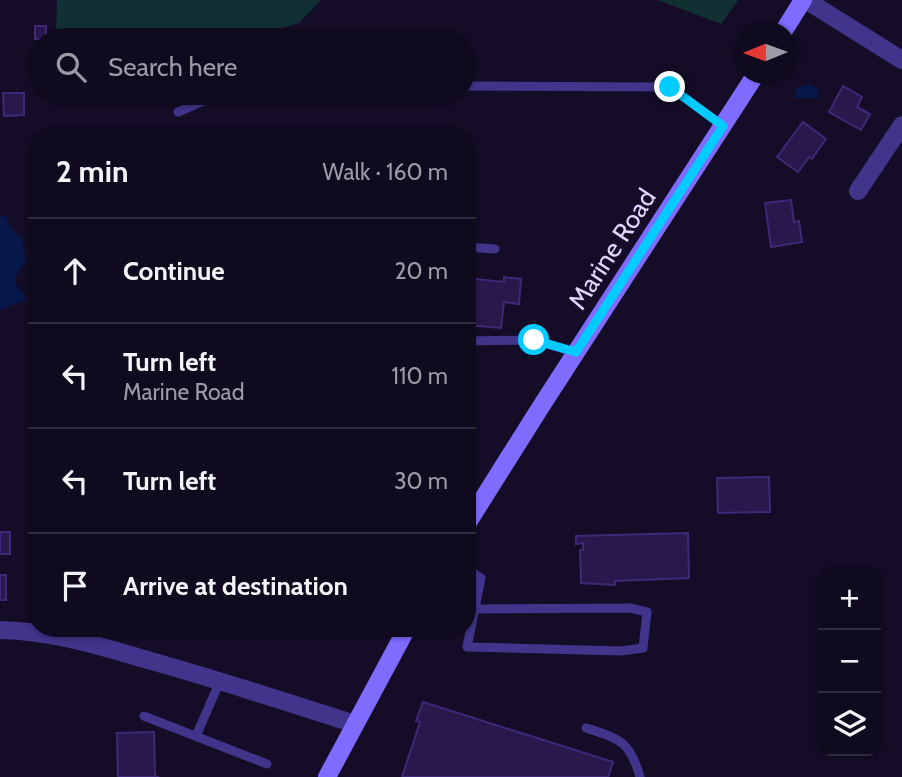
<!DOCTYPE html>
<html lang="en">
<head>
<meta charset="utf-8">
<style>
  body { margin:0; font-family:Cabin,sans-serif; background:#1e182b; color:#f1f3f6 }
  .controls { position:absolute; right:21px; bottom:21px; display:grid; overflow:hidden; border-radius:14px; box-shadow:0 2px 5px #0004 }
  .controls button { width:63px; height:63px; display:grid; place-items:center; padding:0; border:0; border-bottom:2px solid #302b3c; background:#100a1e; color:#f1f3f6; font:35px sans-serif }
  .compass { position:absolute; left:734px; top:21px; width:63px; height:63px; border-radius:50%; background:#100a1e; box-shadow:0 2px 5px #0004; rotate:269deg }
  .stop { position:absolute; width:21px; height:21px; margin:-16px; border:5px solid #01cbff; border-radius:50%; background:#fff }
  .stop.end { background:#01cbff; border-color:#fff; box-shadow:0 2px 7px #0008 }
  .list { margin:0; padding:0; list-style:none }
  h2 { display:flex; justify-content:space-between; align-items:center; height:91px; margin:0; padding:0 28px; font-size:30px }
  h2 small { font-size:23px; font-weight:400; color:#9c9aa4 }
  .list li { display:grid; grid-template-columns:46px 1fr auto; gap:21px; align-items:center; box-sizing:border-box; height:105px; padding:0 28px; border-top:2px solid #302b3c }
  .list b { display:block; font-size:26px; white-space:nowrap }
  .list p { margin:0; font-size:23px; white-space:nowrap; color:#9c9aa4 }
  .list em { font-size:23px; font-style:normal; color:#9c9aa4 }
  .icon { flex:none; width:38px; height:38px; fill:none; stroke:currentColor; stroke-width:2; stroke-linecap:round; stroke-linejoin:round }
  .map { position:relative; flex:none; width:902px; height:777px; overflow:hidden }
  .search { position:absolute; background:#100a1e; box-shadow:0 2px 5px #0004; left:28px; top:28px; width:448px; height:77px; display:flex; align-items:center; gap:18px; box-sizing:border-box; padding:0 24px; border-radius:38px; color:#9c9aa4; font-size:26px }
  .panel { position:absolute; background:#100a1e; box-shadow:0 2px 5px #0004; left:28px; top:126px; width:448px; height:511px; border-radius:28px }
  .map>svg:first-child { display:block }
  .green { fill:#103033 }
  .water { fill:#061749 }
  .building { fill:#28184b; stroke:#402879; stroke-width:2 }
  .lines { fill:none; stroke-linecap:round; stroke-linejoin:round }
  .service { stroke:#41348b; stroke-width:9 }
  .minor { stroke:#41348b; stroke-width:18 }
  .secondary { stroke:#7f6cff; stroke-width:18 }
  .route { stroke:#01cbff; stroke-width:9 }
  .labels { text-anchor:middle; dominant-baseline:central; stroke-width:7; stroke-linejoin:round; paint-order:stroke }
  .street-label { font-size:26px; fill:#ded5ff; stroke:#150d28 }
</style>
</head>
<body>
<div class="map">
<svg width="902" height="777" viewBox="0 0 902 777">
  <rect width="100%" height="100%" fill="#150d28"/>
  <path class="green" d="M57 0H321L299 23 244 40 56 38Z
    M658 0H738L721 24Z"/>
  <path class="water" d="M809 84 819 90 818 98H796V89Z
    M0 216 6 217 10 227 22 239 26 261 16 275 15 284 24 294 26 300 0 310Z"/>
  <path class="building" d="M35 26H46V39H35Z
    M843 86 862 97 857 107 870 114 861 130 829 112Z
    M3 93H24V115L4 116Z
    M803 122 826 139 812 159 809 157 798 172 777 157Z
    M791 200 794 222 799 221 802 242 771 247 765 203Z
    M504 277 521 279 519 304 504 302 501 328 467 325V278L504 282Z
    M769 477 770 512 718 513 717 478Z
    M0 532H10V554H0Z
    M688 533 689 578 615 581V585L581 583 580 550H583V543L576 544V536Z
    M0 575H6V600H0Z
    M423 702 613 762 608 777H402L420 722 416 721Z
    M154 732 155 776 159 777H118L117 733Z"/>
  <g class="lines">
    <path class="service" d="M464 86 670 87 723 126
      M178 112 217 95 247 93
      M467 247 495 249
      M467 341 534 340 576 353
      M467 569 481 578 467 647 621 651 643 648 647 612 630 608 475 609
      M144 716 267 764
      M586 728C620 739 630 741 640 777
      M196 736 220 681"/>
    <path class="minor" d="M806 0 902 60
      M858 191 902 125
      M0 630C52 631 101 646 151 661 219 680 287 702 355 724"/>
    <path class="secondary" d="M783 32 803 0
      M467 524 540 408 756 74
      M327 777 407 628"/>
  </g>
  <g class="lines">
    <path class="route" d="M534 340 576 352 723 126 670 87"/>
  </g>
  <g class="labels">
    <g class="street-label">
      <text transform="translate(612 249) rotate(-57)">Marine Road</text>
    </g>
  </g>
</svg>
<div class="controls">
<button>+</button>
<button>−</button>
<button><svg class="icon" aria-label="layers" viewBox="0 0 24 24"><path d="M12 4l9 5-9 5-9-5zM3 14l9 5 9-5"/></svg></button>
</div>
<svg class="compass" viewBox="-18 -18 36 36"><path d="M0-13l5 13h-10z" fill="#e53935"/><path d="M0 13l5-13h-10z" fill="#9c9aa4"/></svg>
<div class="stop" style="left:534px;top:340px"></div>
<div class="stop end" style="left:670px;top:87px"></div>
<div class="search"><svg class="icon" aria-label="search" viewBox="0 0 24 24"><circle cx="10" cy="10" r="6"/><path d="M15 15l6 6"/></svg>Search here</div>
<section class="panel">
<h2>2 min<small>Walk · 160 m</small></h2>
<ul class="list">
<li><svg class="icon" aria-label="ahead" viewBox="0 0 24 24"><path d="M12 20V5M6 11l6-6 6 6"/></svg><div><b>Continue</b></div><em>20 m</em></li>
<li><svg class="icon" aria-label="left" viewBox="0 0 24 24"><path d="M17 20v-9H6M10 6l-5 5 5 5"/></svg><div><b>Turn left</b><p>Marine Road</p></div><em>110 m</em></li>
<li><svg class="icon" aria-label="left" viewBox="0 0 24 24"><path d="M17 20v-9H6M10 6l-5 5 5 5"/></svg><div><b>Turn left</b></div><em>30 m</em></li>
<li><svg class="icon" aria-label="arrive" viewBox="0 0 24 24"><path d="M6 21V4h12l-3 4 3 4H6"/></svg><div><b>Arrive at destination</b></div></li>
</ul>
</section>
</div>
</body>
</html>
